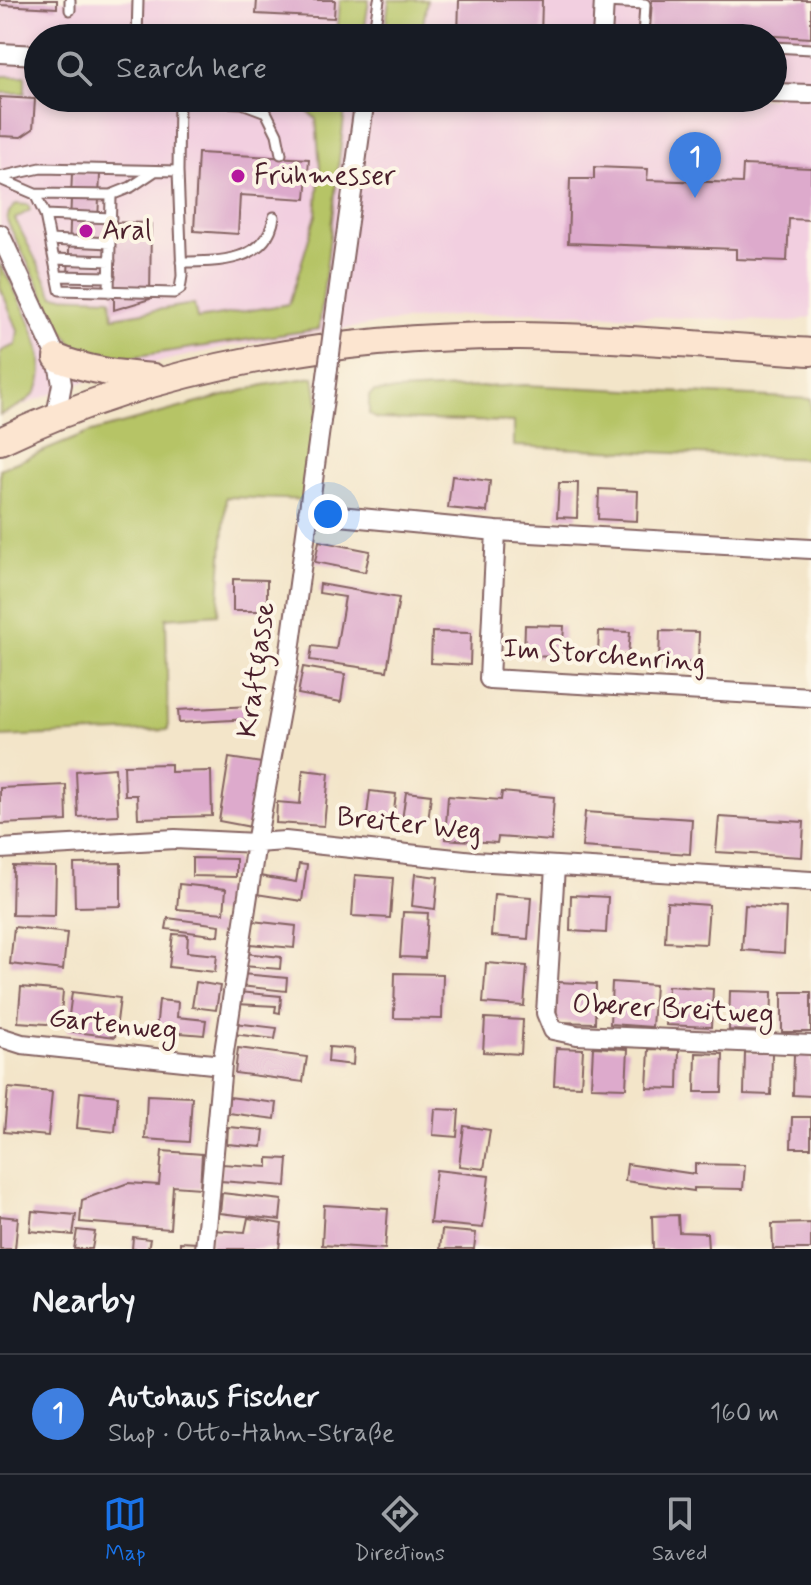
<!DOCTYPE html>
<html lang="en">
<head>
<meta charset="utf-8">
<style>
  body { margin:0; font-family:Mynerve,sans-serif; background:#242831; color:#f1f3f6 }
  .you { position:absolute; left:328px; top:514px; width:28px; height:28px; margin:-20px; border:6px solid #fff; border-radius:50%; background:#1a73e8; box-shadow:0 0 0 12px #1a73e833 }
  .badge { display:grid; place-items:center; width:52px; height:52px; border-radius:50%; background:#1a73e8; color:#fff; font-size:26px; font-weight:700 }
  .pin { position:absolute; translate:-50% -66px; filter:drop-shadow(0 2px 4px #0008) }
  .pin::after { content:''; position:absolute; top:42px; width:28px; height:24px; background:inherit; clip-path:polygon(0 0,100% 0,50% 100%) }
  .list { margin:0; padding:0; list-style:none }
  h2 { display:flex; justify-content:space-between; align-items:center; height:104px; margin:0; padding:0 32px; font-size:34px }
  h2 small { font-size:26px; font-weight:400; color:#9ea1a6 }
  .list li { display:grid; grid-template-columns:52px 1fr auto; gap:24px; align-items:center; box-sizing:border-box; height:120px; padding:0 32px; border-top:2px solid #363941 }
  .list b { display:block; font-size:30px; white-space:nowrap }
  .list p { margin:0; font-size:26px; white-space:nowrap; color:#9ea1a6 }
  .list em { font-size:26px; font-style:normal; color:#9ea1a6 }
  .icon { flex:none; width:44px; height:44px; fill:none; stroke:currentColor; stroke-width:2; stroke-linecap:round; stroke-linejoin:round }
  .map { position:relative; flex:none; width:811px; height:1249px; overflow:hidden }
  .search { position:absolute; background:#171b24; box-shadow:0 4px 12px #0003; left:24px; right:24px; top:24px; height:88px; display:flex; align-items:center; gap:20px; box-sizing:border-box; padding:0 28px; border-radius:44px; color:#9ea1a6; font-size:30px }
  .sheet { height:224px; background:#171b24 }
  nav { display:flex; justify-content:space-around; align-items:center; box-sizing:border-box; height:112px; border-top:2px solid #363941; background:#171b24; font-size:22px; color:#9ea1a6 }
  nav a { display:grid; justify-items:center; gap:4px }
  nav .on { color:#1a73e8 }
  .map>svg:first-child { display:block }
  .built { fill:#f2cfe0; fill-rule:evenodd }
  .green { fill:#b6c466; stroke:#807248; stroke-width:2 }
  .building { fill:#dac }
  .lines { fill:none; stroke-linecap:round; stroke-linejoin:round }
  .lane-casing { stroke:#856462; stroke-width:13 }
  .street-casing { stroke:#856462; stroke-width:22 }
  .secondary-casing { stroke:#856462; stroke-width:30 }
  .lane { stroke:#fff; stroke-width:9 }
  .street { stroke:#fff; stroke-width:18 }
  .secondary { stroke:#fce5d0; stroke-width:26 }
  .street-bridge-casing { stroke:#856462; stroke-width:22; stroke-linecap:butt }
  .street-bridge { stroke:#fff; stroke-width:18 }
  .poi-dot { fill:#b5179e; stroke:#fcf5e5; stroke-width:3 }
  .labels { text-anchor:middle; dominant-baseline:central; stroke-width:8; stroke-linejoin:round; paint-order:stroke }
  .poi-label { font-size:28px; fill:#4a1f2b; stroke:#fcf5e5; text-anchor:start }
  .street-label { font-size:28px; fill:#4a1f2b; stroke:#fcf5e5 }
</style>
</head>
<body>
<div class="map">
<svg width="811" height="1249" viewBox="0 0 811 1249">
  <rect width="100%" height="100%" fill="#fcf5e5"/>
  <filter id="ink" filterUnits="userSpaceOnUse"><feTurbulence type="fractalNoise" baseFrequency=".0125" numOctaves="2"/><feDisplacementMap in="SourceGraphic" scale="16" xChannelSelector="R" yChannelSelector="G"/><feConvolveMatrix kernelMatrix="1 2 1 2 8 2 1 2 1" color-interpolation-filters="sRGB"/></filter>
  <filter id="wash" filterUnits="userSpaceOnUse"><feTurbulence type="fractalNoise" baseFrequency=".006" numOctaves="4" result="noise"/><feDisplacementMap in="SourceGraphic" scale="32" xChannelSelector="R" yChannelSelector="G"/><feGaussianBlur stdDeviation="1.8" result="paint"/><feColorMatrix in="noise" values="0 0 0 0 0 0 0 0 0 0 0 0 0 0 0 0 0 1.4 0 .05"/><feComposite in="paint" operator="in"/></filter>
  <g filter="url(#wash)">
    <rect width="100%" height="100%" fill="#f3e5c9"/>
    <path class="built" d="M0 0H811V317L792 322 533 312 462 315 384 323 225 347 102 375 26 404 0 417ZM38 38H773V98H38Z"/>
    <path class="green" d="M340 0H369L364 33 337 35Z
      M389 0H427L421 38H384Z
      M0 76H25V93H0Z
      M293 98H341L346 101 319 329 105 361 75 348 57 322 7 221 9 212 16 204 28 205 30 210 15 219 54 296 111 298 113 317 194 304 197 319 289 304 316 215 320 167 316 119Z
      M0 264C16 292 52 353 39 386 33 401 13 409 0 415V354L3 350 16 345 18 330 0 287Z
      M314 377 321 421 310 500 226 497 218 614 166 618 168 730 0 737V469L88 433 264 385Z
      M525 385 811 399V459L514 446V422L377 419 369 414V396L374 392Z"/>
    <g id="blocks">
      <path class="building" d="M0 0H57V8L0 5Z
        M257 0H335L334 18 256 14Z
        M459 0H542L541 38H458Z
        M652 0H811V38L650 29Z
        M0 97 35 99 33 129 21 137 0 136Z
        M198 153 309 159 306 199 240 195 238 234 194 231Z
        M743 165 811 168V220L789 219 787 261 736 259V249L568 243 570 179H594V167L648 169 647 180 742 183Z
        M72 173 100 174 98 222 151 223 150 299 114 310V278L68 277Z
        M452 476 490 481 487 512 448 508Z
        M559 483H578L577 518 557 517Z
        M599 489 638 491 637 521 598 519Z
        M319 541 370 551 365 572 315 562Z
        M233 579 267 580V611H233Z
        M320 584 399 598 387 671 310 660 312 646 336 649 345 597 319 593Z
        M525 625 564 626 562 657 524 656Z
        M599 631 630 632 628 656 598 655Z
        M660 631 699 632 698 663 659 662Z
        M432 632 471 633 470 665 431 663Z
        M303 667 345 674 341 702 298 694Z
        M249 706 250 719 179 723 178 710Z
        M229 758 262 763 251 827 219 821Z
        M171 764V772L211 771 212 816 138 818 137 795H125L124 765Z
        M115 768 118 815 78 817 76 771Z
        M303 770 329 773 324 826 276 823 277 802 300 804Z
        M66 785 67 821 0 824V788Z
        M370 791 396 794 393 818 367 815Z
        M406 792 431 795 428 823 402 820Z
        M502 792 554 797 551 841 498 837 497 843 445 839 448 796 501 800Z
        M585 812 692 819 690 854 582 847Z
        M719 817 804 822 802 857 716 852Z
        M192 858 236 859V877L192 876Z
        M121 863V906L75 907 74 864Z
        M299 864 307 865 302 901 256 894 259 876 296 882Z
        M13 866 56 867 55 916 12 915Z
        M415 874 438 877 435 909 412 906Z
        M355 875 393 878 390 918 352 916Z
        M179 884 226 889 224 913 177 909Z
        M494 894 531 897 528 939 491 936Z
        M571 895 608 897 606 933 570 931Z
        M667 902 709 905 706 944 665 942Z
        M745 905 786 908 784 953 742 950Z
        M403 912 428 913 425 958 400 957Z
        M168 918 220 925 219 936 166 929Z
        M252 921 296 926 294 948 250 944Z
        M14 927 67 933 63 970 10 964Z
        M173 934 188 935 187 952 217 955 215 972 169 967Z
        M244 953 281 957 280 969 243 966Z
        M486 963 527 966 524 1006 483 1003Z
        M395 973 443 974 442 1019 394 1018Z
        M241 974 287 978 286 991 240 986Z
        M196 982 220 986 216 1010 192 1007Z
        M558 982 596 984 595 1023 556 1022Z
        M612 982 655 985 652 1027 610 1024Z
        M668 986 713 989 711 1027 666 1025Z
        M21 987 63 991 60 1025 18 1022Z
        M730 991 772 992 771 1032 729 1030Z
        M72 992 120 998 115 1037 67 1031Z
        M238 992 281 996 280 1013 275 1012 276 1006 237 1004Z
        M782 992H811V1032H782Z
        M159 1000 178 1002 177 1017 206 1020 204 1035 156 1031Z
        M485 1018 523 1020 521 1054 483 1052Z
        M234 1023 277 1028 275 1039 233 1034Z
        M329 1047 354 1049 353 1065 328 1062Z
        M593 1047 628 1049 626 1088 591 1087Z
        M238 1048 307 1057 303 1082 235 1073Z
        M556 1048 583 1049 581 1086 554 1085Z
        M649 1049 679 1050 678 1089 647 1088Z
        M745 1052 772 1053 771 1095 744 1094Z
        M696 1053 723 1054 722 1092H695Z
        M794 1054H811V1096L793 1095Z
        M8 1088 52 1092 48 1136 4 1132Z
        M80 1092 118 1096 115 1132 77 1128Z
        M147 1095 192 1097 189 1142 145 1139Z
        M229 1097 277 1103 275 1119 228 1113Z
        M435 1109 459 1110 457 1137 433 1135Z
        M792 1117H811V1148H791Z
        M464 1126 490 1130 484 1169 459 1166Z
        M228 1127 264 1130 262 1147 227 1144Z
        M162 1151 202 1154 200 1188 173 1186 170 1229 80 1222 82 1200 128 1183 159 1185Z
        M268 1158 288 1159 286 1186 221 1181 222 1164 268 1167Z
        M627 1164 695 1174V1164L745 1165 743 1189 694 1188V1191L625 1181Z
        M436 1170 489 1176 483 1228 430 1223Z
        M222 1193 282 1200 280 1220 220 1213Z
        M324 1205 388 1209 385 1249 322 1245Z
        M32 1211 76 1215 73 1235 30 1231Z
        M678 1215 679 1232 707 1233 708 1249H653L652 1216Z
        M0 1216 18 1218 15 1249H0Z
        M248 1218 282 1224 279 1249H210L211 1230 245 1232Z
        M811 1223V1249H773L772 1224Z
        M77 1230 95 1232 92 1249H74Z
        M442 1230 476 1233 474 1249H440Z
        M133 1237 150 1239 148 1249H132Z
        M180 1242 197 1243 196 1249H180Z"/>
    </g>
  </g>
  <g filter="url(#ink)">
    <use href="#blocks" fill-opacity="0" stroke="#856462" stroke-width="2"/>
    <g class="lines">
      <g class="lane-casing">
        <path id="lane" d="M604 2 645 4 643 38
          M70 10V0
          M137 38 138 0
          M373 38 379 0
          M773 47 811 49
          M179 100 242 103 266 112 277 134 281 154
          M0 177 41 168 178 171
          M0 179 35 194 111 195 131 187 155 171
          M35 194 45 215 60 290 174 293 180 289 182 276 178 171 179 98
          M45 215 111 218
          M50 240 110 243
          M54 259 110 261
          M181 262C218 262 267 262 274 217
          M57 276 110 277
          M109 292 111 195"/>
      </g>
      <g class="street-casing">
        <path id="street" d="M602 38 604 0
          M0 53 38 55
          M773 93 811 94
          M0 234 57 358 62 384 56 416
          M340 279 365 98
          M308 513 496 531
          M811 549 496 531 489 679 811 697
          M0 849 175 839 256 843 285 841 474 861 811 881
          M555 867 546 1013 553 1030 577 1035 811 1045
          M0 1037 22 1044 222 1065
          M205 1249 222 1065 256 843 287 673 321 421"/>
      </g>
      <g class="secondary-casing">
        <path id="secondary" d="M57 358C89 371 119 374 153 377
          M0 441C159 365 344 335 520 336 617 337 714 346 811 352"/>
      </g>
      <use href="#lane" class="lane"/>
      <use href="#street" class="street"/>
      <use href="#secondary" class="secondary"/>
      <g class="street-bridge-casing">
        <path id="street-bridge" d="M321 421 340 279"/>
      </g>
      <use href="#street-bridge" class="street-bridge"/>
    </g>
  </g>
  <g class="poi-dot">
    <circle cx="238" cy="176" r="8"/>
    <circle cx="86" cy="231" r="8"/>
  </g>
  <g class="labels">
    <g class="poi-label">
      <text x="254" y="176">Frühmesser</text>
      <text x="102" y="231">Aral</text>
    </g>
    <g class="street-label">
      <text transform="translate(604 656) rotate(4)">Im Storchenring</text>
      <text transform="translate(257 670) rotate(-82)">Kraftgasse</text>
      <text transform="translate(409 825) rotate(6)">Breiter Weg</text>
      <text transform="translate(673 1010) rotate(3)">Oberer Breitweg</text>
      <text transform="translate(113 1025) rotate(6)">Gartenweg</text>
    </g>
  </g>
</svg>
<div class="you"></div>
<div class="pin badge" style="left:695px;top:198px;background:#3f7fe0">1</div>
<div class="search"><svg class="icon" aria-label="search" viewBox="0 0 24 24"><circle cx="10" cy="10" r="6"/><path d="M15 15l6 6"/></svg>Search here</div>
</div>
<section class="sheet">
<h2>Nearby<small></small></h2>
<ul class="list">
<li><span class="badge" style="background:#3f7fe0">1</span><div><b>Autohaus Fischer</b><p>Shop · Otto-Hahn-Straße</p></div><em>160 m</em></li>
</ul>
</section>
<nav>
<a class="on"><svg class="icon" aria-label="map" viewBox="0 0 24 24"><path d="M3 6l6-2 6 2 6-2v14l-6 2-6-2-6 2zM9 4v14M15 6v14"/></svg>Map</a>
<a><svg class="icon" aria-label="directions" viewBox="0 0 24 24"><path d="M12 3l9 9-9 9-9-9zM9 14v-3h6M13 9l2 2-2 2"/></svg>Directions</a>
<a><svg class="icon" aria-label="saved" viewBox="0 0 24 24"><path d="M7 4h10v16l-5-4-5 4z"/></svg>Saved</a>
</nav>
</body>
</html>
